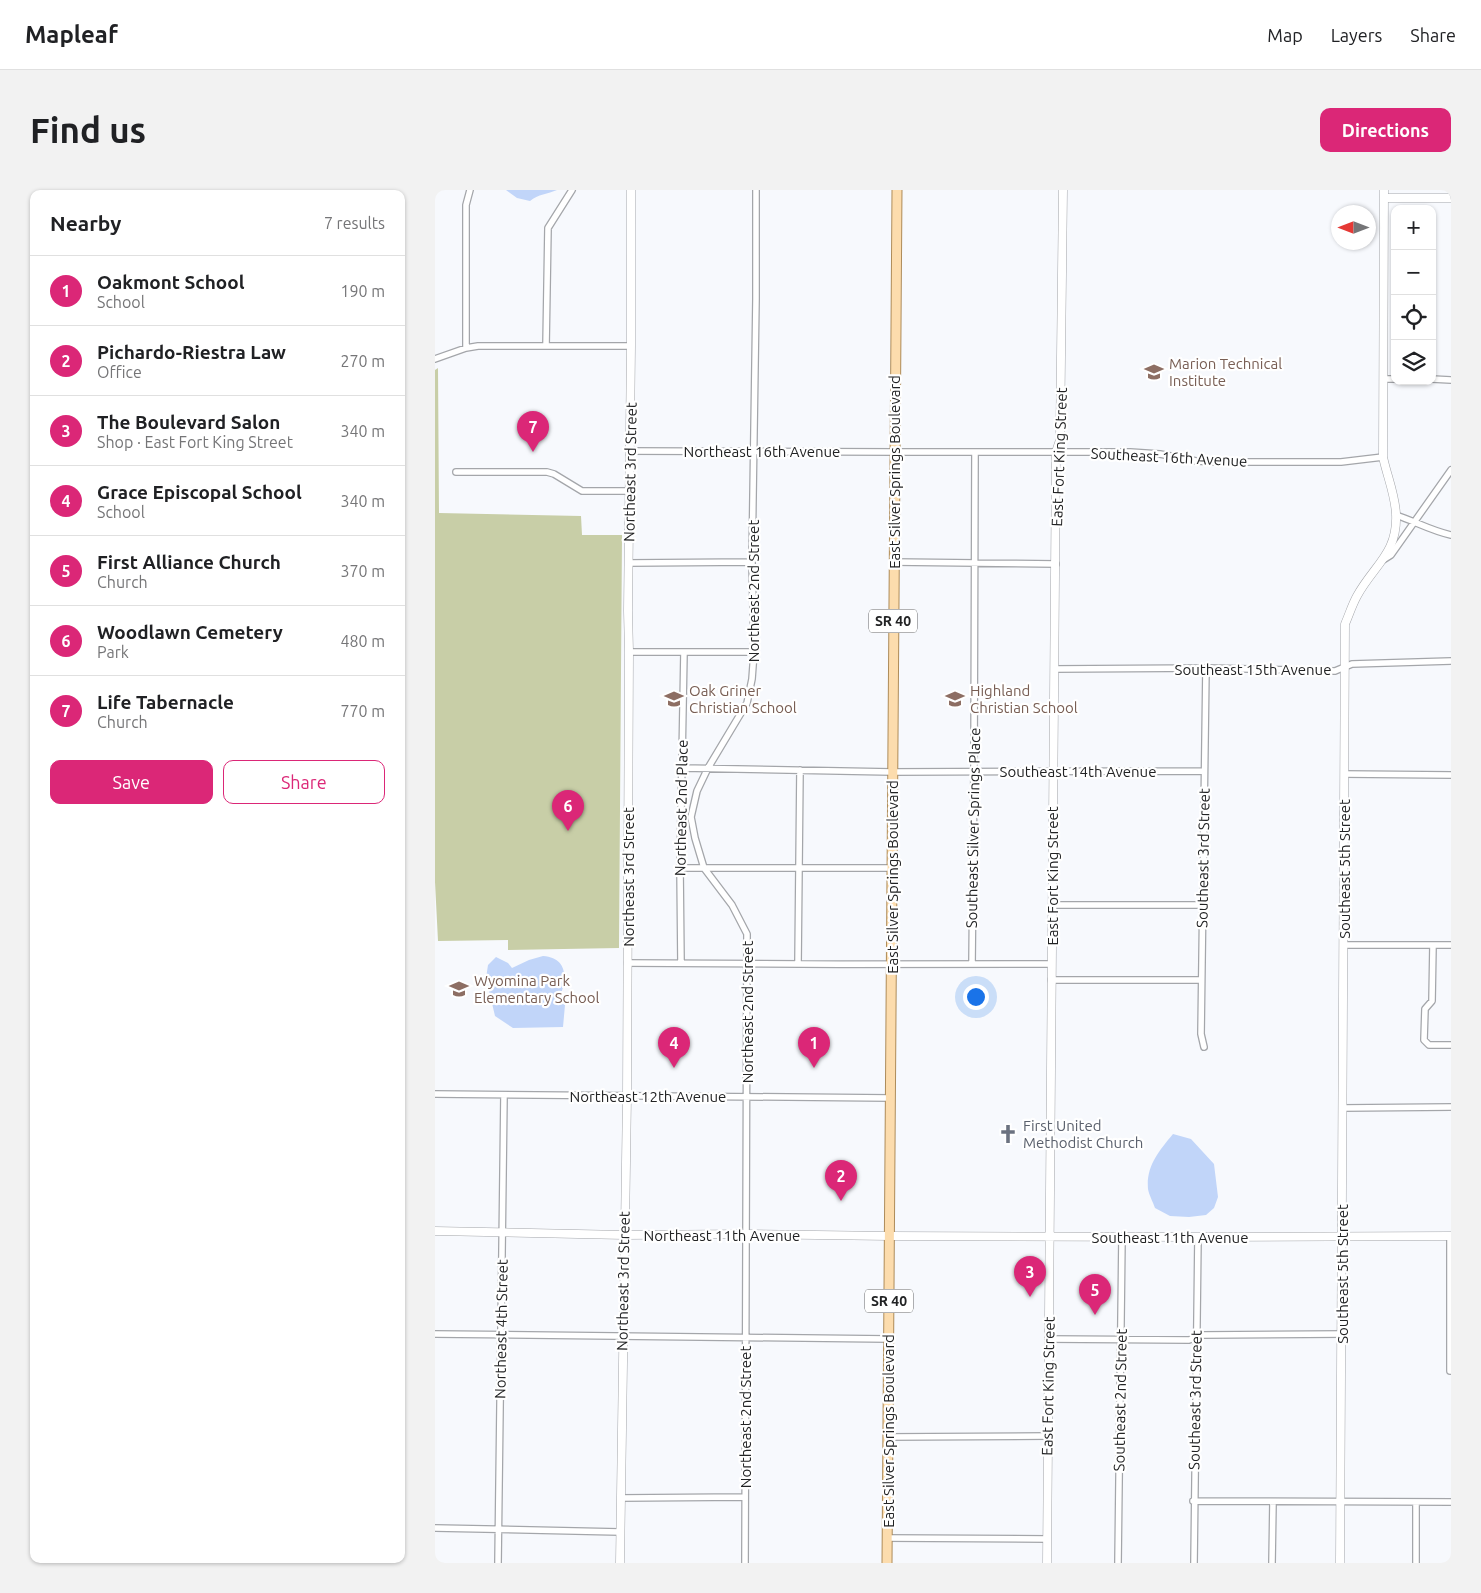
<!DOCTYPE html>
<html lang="en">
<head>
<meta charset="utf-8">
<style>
  body { margin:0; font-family:Ubuntu,sans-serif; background:#f2f2f2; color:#202124 }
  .controls { position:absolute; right:15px; top:15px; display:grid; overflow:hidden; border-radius:10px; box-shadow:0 1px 4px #0004 }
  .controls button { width:45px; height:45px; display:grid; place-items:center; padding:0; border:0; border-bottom:1px solid #e0e0e0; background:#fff; color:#202124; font:25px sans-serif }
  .compass { position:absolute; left:896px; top:15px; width:45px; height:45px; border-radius:50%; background:#fff; box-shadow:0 1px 4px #0004; rotate:270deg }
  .you { position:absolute; left:540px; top:806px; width:18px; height:18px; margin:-12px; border:4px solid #fff; border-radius:50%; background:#1a73e8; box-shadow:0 0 0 8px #1a73e833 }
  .badge { display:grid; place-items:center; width:32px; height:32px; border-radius:50%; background:#db2777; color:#fff; font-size:16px; font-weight:700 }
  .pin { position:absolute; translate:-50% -41px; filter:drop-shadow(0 1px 2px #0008) }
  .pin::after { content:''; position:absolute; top:26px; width:18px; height:15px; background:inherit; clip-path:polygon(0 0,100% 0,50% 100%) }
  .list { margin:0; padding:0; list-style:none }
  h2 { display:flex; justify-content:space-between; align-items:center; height:65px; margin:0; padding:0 20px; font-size:21px }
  h2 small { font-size:16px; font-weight:400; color:#757577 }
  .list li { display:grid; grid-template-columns:32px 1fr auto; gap:15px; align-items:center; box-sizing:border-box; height:70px; padding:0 20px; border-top:1px solid #e0e0e0 }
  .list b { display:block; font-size:19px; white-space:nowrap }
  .list p { margin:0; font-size:16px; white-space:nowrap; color:#757577 }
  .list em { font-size:16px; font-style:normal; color:#757577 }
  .actions { display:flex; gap:10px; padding:15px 20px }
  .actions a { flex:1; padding:11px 0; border:1px solid #db2777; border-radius:10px; text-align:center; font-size:18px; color:#db2777 }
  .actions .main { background:#db2777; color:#fff }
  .icon { flex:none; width:28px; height:28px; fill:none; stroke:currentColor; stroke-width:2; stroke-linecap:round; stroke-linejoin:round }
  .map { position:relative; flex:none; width:1016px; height:1373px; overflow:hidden; border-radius:10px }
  header { display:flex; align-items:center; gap:30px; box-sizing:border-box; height:70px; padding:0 25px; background:#fff; border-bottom:1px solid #e0e0e0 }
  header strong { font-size:24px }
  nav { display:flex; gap:28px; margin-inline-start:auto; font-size:18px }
  .intro { display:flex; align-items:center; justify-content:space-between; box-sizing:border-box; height:120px; padding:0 30px }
  h1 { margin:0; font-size:35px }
  .button { padding:12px 22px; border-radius:10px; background:#db2777; color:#fff; font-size:18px; font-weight:700 }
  main { display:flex; gap:30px; padding:0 30px }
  aside { flex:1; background:#fff; border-radius:10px; box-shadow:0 1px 4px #0004 }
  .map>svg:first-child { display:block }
  .green { fill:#c8cea7 }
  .water { fill:#c1d5f9 }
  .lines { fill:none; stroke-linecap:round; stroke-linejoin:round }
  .minor-casing { stroke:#a4a6aa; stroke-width:8 }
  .tertiary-casing { stroke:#a4a6aa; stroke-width:9 }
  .primary-casing { stroke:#ae8c5a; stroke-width:11 }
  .minor { stroke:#fff; stroke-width:5.5 }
  .tertiary { stroke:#fff; stroke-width:8 }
  .primary { stroke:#fcdcad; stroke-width:9 }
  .labels { text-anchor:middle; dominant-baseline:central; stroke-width:4.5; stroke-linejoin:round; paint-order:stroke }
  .shield { fill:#fff; stroke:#646566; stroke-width:1 }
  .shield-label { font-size:14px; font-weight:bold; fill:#222324 }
  .education-label { font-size:15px; fill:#785e54; stroke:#fff; text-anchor:start }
  .street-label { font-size:15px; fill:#222324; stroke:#fff }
  .worship-label { font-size:15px; fill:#5b616d; stroke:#fff; text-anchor:start }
</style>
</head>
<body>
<header>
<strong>Mapleaf</strong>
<nav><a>Map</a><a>Layers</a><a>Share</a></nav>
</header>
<div class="intro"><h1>Find us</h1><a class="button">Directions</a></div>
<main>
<aside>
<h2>Nearby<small>7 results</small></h2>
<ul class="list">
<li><span class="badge">1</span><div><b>Oakmont School</b><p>School</p></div><em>190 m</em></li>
<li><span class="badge">2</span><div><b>Pichardo-Riestra Law</b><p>Office</p></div><em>270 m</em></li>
<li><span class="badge">3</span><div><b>The Boulevard Salon</b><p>Shop · East Fort King Street</p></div><em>340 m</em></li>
<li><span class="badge">4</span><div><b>Grace Episcopal School</b><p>School</p></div><em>340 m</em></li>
<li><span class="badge">5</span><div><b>First Alliance Church</b><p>Church</p></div><em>370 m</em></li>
<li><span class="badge">6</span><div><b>Woodlawn Cemetery</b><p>Park</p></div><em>480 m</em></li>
<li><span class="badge">7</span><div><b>Life Tabernacle</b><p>Church</p></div><em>770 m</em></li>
</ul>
<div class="actions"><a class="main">Save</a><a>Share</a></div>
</aside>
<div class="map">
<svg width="1016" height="1373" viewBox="0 0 1016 1373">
  <rect width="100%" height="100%" fill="#f7f9fd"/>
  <path class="green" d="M3 178 4 323 146 326 147 345H187L184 758 73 760V750L3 751 0 692V180Z"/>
  <path class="water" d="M71 0H122C113 4 103 4 95 11L82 8Z
    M108 766C133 768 132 788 125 807L130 815 128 837 78 838 60 826 51 788 53 775 61 767 73 773 77 778 94 770Z
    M738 944 756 949 779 974 783 1007 779 1018 771 1025 754 1027 735 1026 720 1018C718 1012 714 1005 713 999 711 976 724 961 738 944Z"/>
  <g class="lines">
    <g class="minor-casing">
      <path id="minor" d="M111 156 113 38 137 0
        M31 158V15L35 0
        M0 169 31 158 43 156H196
        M949 189H960
        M997 189 1016 190
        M195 261 459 262H695L725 264 761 271 784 272H906L948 267
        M21 282H112L119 284 147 301H195
        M961 325C979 331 997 341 1016 345
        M948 370 956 365 1016 280
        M458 372 621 374
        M194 373 317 372
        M194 462H319
        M620 479 771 478 900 481 917 474 1016 471
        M247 578 457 582 769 581
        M909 584 1016 585
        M245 678H457
        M617 715H767
        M908 755H1016
        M998 755 997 811 990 819 989 850 994 855H1016
        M192 773C334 774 475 775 617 774
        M246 773 245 678 249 462
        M363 773 365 580
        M537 774 539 581 540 262
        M616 790H766
        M769 857 766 844 771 478
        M0 904 455 908
        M908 918 1016 917
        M0 1144 453 1149
        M613 1149 754 1150 768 1145 907 1144
        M1015 1181V1046
        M453 1247 612 1246
        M186 1308 310 1307
        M758 1311 1016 1312
        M981 1312V1373
        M0 1338 185 1342
        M452 1348 612 1349
        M63 1373 69 905
        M310 1373 312 744 297 715 269 678 260 648 256 627 262 601 273 578 312 513 317 489 319 462 317 372 321 109V0
        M683 1373 687 1047
        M759 1373 763 1047
        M837 1373 838 1312"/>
    </g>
    <g class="tertiary-casing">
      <path id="tertiary" d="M949 8H1016
        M0 1041 189 1045 312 1044 454 1046 763 1047 1016 1046
        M185 1373 192 906 194 462 193 421 196 156V0
        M612 1373 621 262 625 250 628 0
        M905 1373 910 434C914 425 917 415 922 406 939 375 963 363 961 324 960 304 952 286 948 267L949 0"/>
    </g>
    <g class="primary-casing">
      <path id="primary" d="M452 1373 462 0"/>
    </g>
    <use href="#minor" class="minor"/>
    <use href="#tertiary" class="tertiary"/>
    <use href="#primary" class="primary"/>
  </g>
  <defs>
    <g id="school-bare" transform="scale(1.5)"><path d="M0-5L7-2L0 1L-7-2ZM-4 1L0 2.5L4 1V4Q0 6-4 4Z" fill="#8d6e63" stroke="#fff" stroke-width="2.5" paint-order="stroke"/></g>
    <g id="church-bare" transform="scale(1.5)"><path d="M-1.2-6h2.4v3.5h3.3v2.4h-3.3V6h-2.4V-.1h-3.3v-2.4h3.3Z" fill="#6b7280" stroke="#fff" stroke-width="2.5" paint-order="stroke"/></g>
  </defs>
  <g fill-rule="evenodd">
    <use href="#school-bare" x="719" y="182"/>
    <use href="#school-bare" x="239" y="509"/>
    <use href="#school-bare" x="520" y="509"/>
    <use href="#school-bare" x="24" y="799"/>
    <use href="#church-bare" x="573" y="944"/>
  </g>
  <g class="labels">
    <g class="shield">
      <rect x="434" y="419.5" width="48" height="23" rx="4"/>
      <rect x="430" y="1099.5" width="48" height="23" rx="4"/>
    </g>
    <g class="shield-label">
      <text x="458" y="431">SR 40</text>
      <text x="454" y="1111">SR 40</text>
    </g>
    <g class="education-label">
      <text x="734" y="173">Marion Technical<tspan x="734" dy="17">Institute</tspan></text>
      <text x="254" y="500">Oak Griner<tspan x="254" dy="17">Christian School</tspan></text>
      <text x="535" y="500">Highland<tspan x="535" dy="17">Christian School</tspan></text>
      <text x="39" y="790">Wyomina Park<tspan x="39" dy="17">Elementary School</tspan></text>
    </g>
    <g class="street-label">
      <text x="327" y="261">Northeast 16th Avenue</text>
      <text transform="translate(624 267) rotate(-88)">East Fort King Street</text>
      <text transform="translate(734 267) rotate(3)">Southeast 16th Avenue</text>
      <text transform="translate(195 282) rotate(-89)">Northeast 3rd Street</text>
      <text transform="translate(459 282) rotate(-90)">East Silver Springs Boulevard</text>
      <text transform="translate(318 401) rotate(-90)">Northeast 2nd Street</text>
      <text x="818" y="479">Southeast 15th Avenue</text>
      <text x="643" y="581">Southeast 14th Avenue</text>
      <text transform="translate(246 618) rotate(-89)">Northeast 2nd Place</text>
      <text transform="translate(538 638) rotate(-89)">Southeast Silver Springs Place</text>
      <text transform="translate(768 668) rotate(-89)">Southeast 3rd Street</text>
      <text transform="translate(909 679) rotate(-90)">Southeast 5th Street</text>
      <text transform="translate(617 686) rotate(-90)">East Fort King Street</text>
      <text transform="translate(193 687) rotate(-90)">Northeast 3rd Street</text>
      <text transform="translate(457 687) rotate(-90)">East Silver Springs Boulevard</text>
      <text transform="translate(312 822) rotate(-90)">Northeast 2nd Street</text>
      <text x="213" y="906">Northeast 12th Avenue</text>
      <text x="287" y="1045">Northeast 11th Avenue</text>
      <text x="735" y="1047">Southeast 11th Avenue</text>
      <text transform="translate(907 1084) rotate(-90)">Southeast 5th Street</text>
      <text transform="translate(188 1091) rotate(-89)">Northeast 3rd Street</text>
      <text transform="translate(66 1139) rotate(-89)">Northeast 4th Street</text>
      <text transform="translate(613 1196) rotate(-89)">East Fort King Street</text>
      <text transform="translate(685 1210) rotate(-89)">Southeast 2nd Street</text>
      <text transform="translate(760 1210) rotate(-89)">Southeast 3rd Street</text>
      <text transform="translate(310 1227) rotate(-90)">Northeast 2nd Street</text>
      <text transform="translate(453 1241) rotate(-90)">East Silver Springs Boulevard</text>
    </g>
    <g class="worship-label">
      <text x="588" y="935">First United<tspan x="588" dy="17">Methodist Church</tspan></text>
    </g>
  </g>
</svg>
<div class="controls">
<button>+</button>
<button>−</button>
<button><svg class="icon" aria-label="locate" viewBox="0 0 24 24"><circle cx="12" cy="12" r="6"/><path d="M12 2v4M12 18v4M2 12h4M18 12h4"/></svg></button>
<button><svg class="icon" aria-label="layers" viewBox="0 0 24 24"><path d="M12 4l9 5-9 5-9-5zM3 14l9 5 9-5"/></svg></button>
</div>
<svg class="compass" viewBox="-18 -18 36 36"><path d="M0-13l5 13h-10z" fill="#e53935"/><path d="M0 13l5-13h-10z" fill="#757577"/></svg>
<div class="you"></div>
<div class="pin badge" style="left:379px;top:878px">1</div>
<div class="pin badge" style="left:406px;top:1011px">2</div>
<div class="pin badge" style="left:595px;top:1107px">3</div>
<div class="pin badge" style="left:239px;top:878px">4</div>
<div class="pin badge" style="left:660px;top:1125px">5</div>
<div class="pin badge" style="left:133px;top:641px">6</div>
<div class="pin badge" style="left:98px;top:262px">7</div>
</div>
</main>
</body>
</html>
